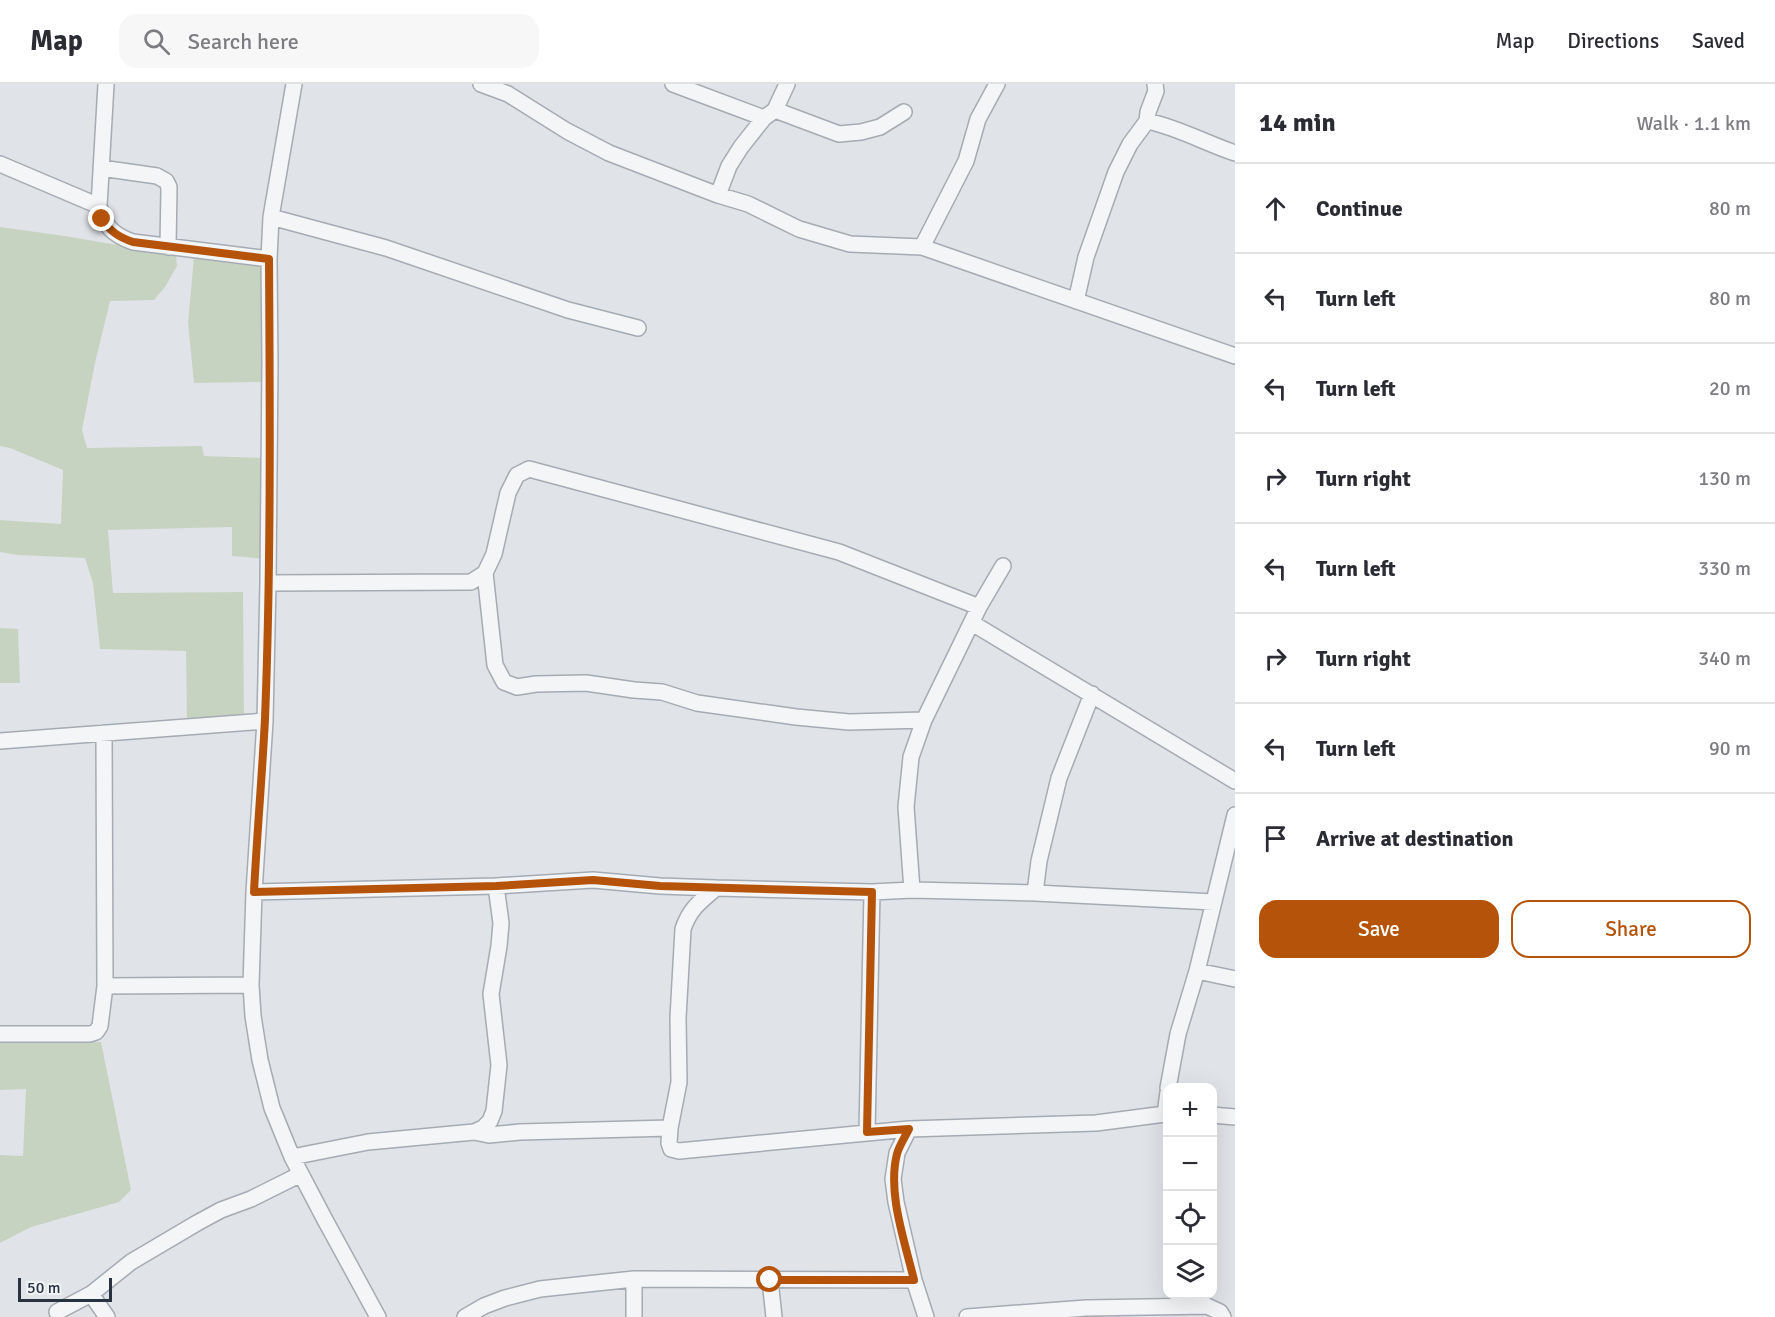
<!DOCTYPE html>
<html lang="en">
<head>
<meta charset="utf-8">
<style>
  body { margin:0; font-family:Signika,sans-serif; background:#f7f7f7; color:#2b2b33 }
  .controls { position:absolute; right:18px; bottom:18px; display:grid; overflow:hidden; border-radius:12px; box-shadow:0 6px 24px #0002 }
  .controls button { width:54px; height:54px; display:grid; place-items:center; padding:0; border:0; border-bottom:2px solid #e1e1e2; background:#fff; color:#2b2b33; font:30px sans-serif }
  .scale { position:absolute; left:18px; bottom:15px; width:94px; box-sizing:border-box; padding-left:6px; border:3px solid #293240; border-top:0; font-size:16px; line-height:21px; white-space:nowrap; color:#293240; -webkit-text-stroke:4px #f0f3f6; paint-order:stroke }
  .stop { position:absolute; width:18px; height:18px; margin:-14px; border:4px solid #b45309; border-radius:50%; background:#fff }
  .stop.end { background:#b45309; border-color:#fff; box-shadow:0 2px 6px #0008 }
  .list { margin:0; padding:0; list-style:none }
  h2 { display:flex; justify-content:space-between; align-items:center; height:78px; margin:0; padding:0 24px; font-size:26px }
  h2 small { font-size:20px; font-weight:400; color:#7c7c81 }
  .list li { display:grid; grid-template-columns:39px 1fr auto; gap:18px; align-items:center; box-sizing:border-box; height:90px; padding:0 24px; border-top:2px solid #e1e1e2 }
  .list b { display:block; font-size:22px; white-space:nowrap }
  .list em { font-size:20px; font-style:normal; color:#7c7c81 }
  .actions { display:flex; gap:12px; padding:18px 24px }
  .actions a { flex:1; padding:14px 0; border:2px solid #b45309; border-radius:18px; text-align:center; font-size:21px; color:#b45309 }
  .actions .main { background:#b45309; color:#fff }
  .icon { flex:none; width:33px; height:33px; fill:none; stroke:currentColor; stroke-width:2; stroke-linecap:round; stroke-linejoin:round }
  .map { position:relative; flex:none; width:1235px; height:1233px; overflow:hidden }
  header { display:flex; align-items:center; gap:36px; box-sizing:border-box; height:84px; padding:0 30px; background:#fff; border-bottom:2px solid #e1e1e2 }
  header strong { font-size:28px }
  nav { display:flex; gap:33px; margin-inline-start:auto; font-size:21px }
  .search { width:420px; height:54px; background:#f7f7f7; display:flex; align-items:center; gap:15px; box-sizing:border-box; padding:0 21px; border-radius:18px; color:#7c7c81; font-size:22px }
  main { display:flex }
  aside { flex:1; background:#fff }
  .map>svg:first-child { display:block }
  .green { fill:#c7d3c1 }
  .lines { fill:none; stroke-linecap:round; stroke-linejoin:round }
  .minor-casing { stroke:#a5abb3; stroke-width:18 }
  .minor { stroke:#f3f5f7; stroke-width:15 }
  .route { stroke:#b45309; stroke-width:8 }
</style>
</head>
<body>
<header>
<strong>Map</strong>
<div class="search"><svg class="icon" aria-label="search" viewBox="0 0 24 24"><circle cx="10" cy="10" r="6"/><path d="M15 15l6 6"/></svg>Search here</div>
<nav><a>Map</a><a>Directions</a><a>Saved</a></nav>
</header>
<main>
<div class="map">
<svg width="1235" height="1233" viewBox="0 0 1235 1233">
  <rect width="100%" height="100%" fill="#e0e4e9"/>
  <path class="green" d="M0 143 65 152 176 171 177 182 165 203 154 216 110 217 95 279 82 346 87 364 202 362 204 372 264 374 266 475 232 472V443L108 446 113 509 243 508 244 638 187 636 186 567 100 565 93 499 85 474 18 471 0 468V436L61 440 63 386 10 364 0 362Z
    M194 173 263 177 264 298 194 299 188 239Z
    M0 544 18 545 20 599H0Z
    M0 958H101L131 1106 119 1118 31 1143 0 1159V1071L23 1072 26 1005 0 1006Z"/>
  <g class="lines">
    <g class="minor-casing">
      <path id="minor" d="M106 0 99 122C104 142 113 151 133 158L269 175
        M294 0 271 133 269 175 270 278 268 499 265 637 254 808 251 901 253 932 260 976 272 1024 292 1073 324 1134 378 1233
        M481 0 508 10 567 47 609 69 718 111 748 120 799 145 850 160 922 163 1235 272
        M673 0 764 34
        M775 26 839 50 861 48 880 43 904 28
        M1147 37C1177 43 1205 59 1235 69
        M0 80 99 122
        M101 84 157 92 166 97 169 103 168 163
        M718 111 729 82 741 63 764 34 775 26 787 0
        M271 133 386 164 568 226 638 244
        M922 163 966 77 978 35 997 0
        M1076 217 1086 173 1116 88 1130 60 1147 37 1148 28 1156 7 1155 0
        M485 489 495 581 504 598 517 603 536 600 586 599 634 606 662 608 697 619 796 633 849 638 924 636
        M268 499 471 498 485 489 494 470 508 409 517 391 529 385 839 468 979 523
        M972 539 1235 697
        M0 657 265 637
        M716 804C700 818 690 824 683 845L678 934 679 998 670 1044 669 1059 671 1065 679 1067 909 1045 1096 1039 1165 1030 1168 1008
        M912 806 906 723 911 673 924 636 979 523 1003 482
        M254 808 496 802 593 796 660 802 716 804 872 808 912 806 1035 809 1214 818
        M1035 809 1039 777 1059 694 1092 610
        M1197 887 1235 895
        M105 902 251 901
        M0 950H90L96 948 100 942 105 902 104 649
        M1168 1004 1178 950 1197 887 1235 731
        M1212 1031 1235 1033
        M909 1045 897 1069 893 1095 896 1118 914 1196 926 1233
        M474 1048 489 1051 520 1048 670 1044
        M867 1048 872 808
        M292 1073 368 1058 474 1048 483 1044 490 1037 494 1027 499 981 491 910 499 862 501 839 496 802
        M634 1195V1233
        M770 1196 774 1233
        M91 1210 107 1233
        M57 1228 91 1210 131 1178 197 1139 221 1126 251 1115 301 1090
        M465 1233 484 1222 505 1214 540 1205 634 1195 914 1196
        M967 1233 1086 1224 1207 1222 1220 1228 1223 1233"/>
    </g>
    <use href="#minor" class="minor"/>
  </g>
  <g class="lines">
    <path class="route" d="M102 135C110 147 118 153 133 158L269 175C270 328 271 482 265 635 262 693 257 750 254 808L496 802 593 796 660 802 872 808 867 1048 909 1045C905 1053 899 1062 897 1070 887 1109 905 1158 914 1196H770"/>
  </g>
</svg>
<div class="controls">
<button>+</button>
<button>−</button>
<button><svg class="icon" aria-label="locate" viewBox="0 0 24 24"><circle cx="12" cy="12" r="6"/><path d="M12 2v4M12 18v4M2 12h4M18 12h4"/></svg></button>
<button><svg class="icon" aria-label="layers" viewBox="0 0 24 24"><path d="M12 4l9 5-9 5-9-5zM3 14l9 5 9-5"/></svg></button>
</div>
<div class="scale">50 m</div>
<div class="stop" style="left:770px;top:1196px"></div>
<div class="stop end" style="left:102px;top:135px"></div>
</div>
<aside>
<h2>14 min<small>Walk · 1.1 km</small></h2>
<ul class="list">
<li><svg class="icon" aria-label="ahead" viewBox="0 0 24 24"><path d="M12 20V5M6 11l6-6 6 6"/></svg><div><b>Continue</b></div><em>80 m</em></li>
<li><svg class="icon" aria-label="left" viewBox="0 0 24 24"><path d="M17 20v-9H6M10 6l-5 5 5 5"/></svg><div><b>Turn left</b></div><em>80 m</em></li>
<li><svg class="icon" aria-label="left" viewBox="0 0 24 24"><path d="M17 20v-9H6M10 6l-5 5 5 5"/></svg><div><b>Turn left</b></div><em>20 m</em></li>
<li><svg class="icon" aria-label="right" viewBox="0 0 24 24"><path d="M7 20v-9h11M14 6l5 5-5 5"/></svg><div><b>Turn right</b></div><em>130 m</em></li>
<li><svg class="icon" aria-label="left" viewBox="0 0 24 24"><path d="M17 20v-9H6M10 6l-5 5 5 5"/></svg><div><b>Turn left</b></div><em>330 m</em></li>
<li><svg class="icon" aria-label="right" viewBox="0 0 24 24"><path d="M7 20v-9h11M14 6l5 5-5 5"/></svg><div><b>Turn right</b></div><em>340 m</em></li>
<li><svg class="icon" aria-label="left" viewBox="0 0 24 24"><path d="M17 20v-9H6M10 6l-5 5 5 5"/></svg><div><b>Turn left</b></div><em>90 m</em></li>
<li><svg class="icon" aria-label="arrive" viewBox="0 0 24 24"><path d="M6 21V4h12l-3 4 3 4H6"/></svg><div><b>Arrive at destination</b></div></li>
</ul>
<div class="actions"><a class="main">Save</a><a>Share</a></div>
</aside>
</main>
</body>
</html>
